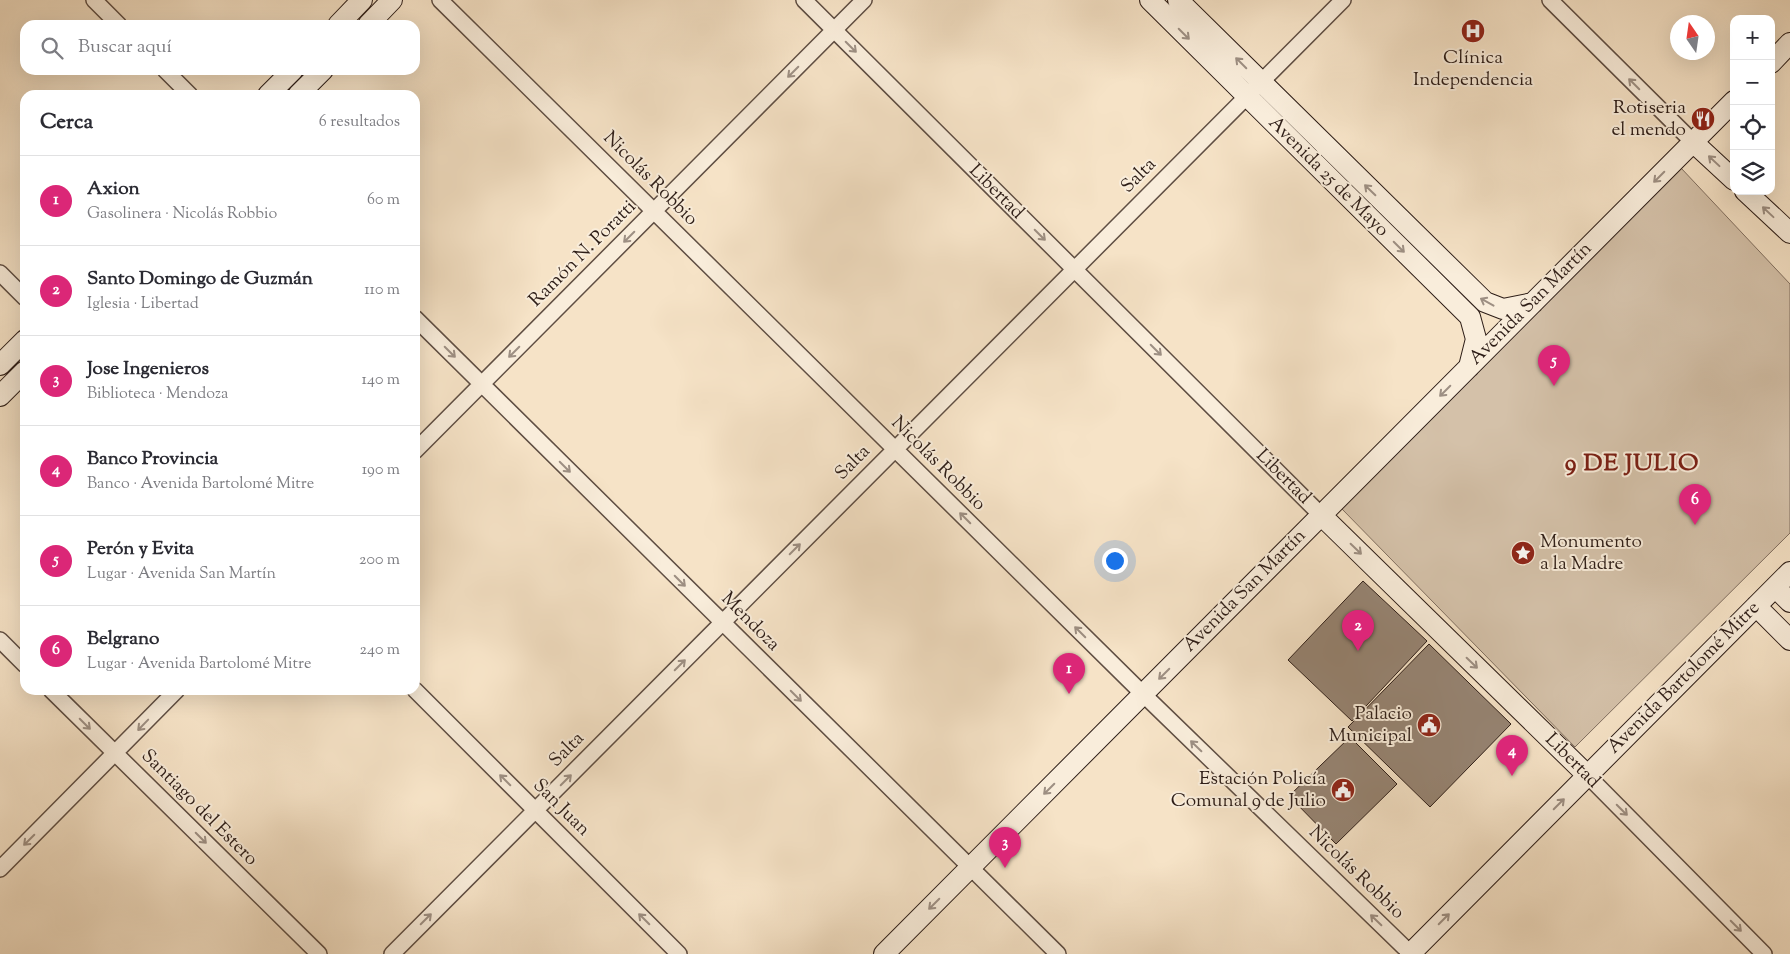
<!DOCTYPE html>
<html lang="es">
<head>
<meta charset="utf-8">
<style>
  body { margin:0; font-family:"Sorts Mill Goudy",serif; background:#f7f7f7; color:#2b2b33 }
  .controls { position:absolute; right:15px; top:15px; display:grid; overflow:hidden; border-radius:10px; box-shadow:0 5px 20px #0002 }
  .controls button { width:45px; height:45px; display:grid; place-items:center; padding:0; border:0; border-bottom:1px solid #e1e1e2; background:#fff; color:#2b2b33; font:25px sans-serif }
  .compass { position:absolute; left:1670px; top:15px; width:45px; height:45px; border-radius:50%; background:#fff; box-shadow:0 5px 20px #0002; rotate:347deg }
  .you { position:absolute; left:1114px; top:560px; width:18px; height:18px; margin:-12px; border:4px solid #fff; border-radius:50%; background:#1a73e8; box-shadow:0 0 0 8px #1a73e833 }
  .badge { display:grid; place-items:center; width:32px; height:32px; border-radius:50%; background:#db2777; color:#fff; font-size:16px; font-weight:700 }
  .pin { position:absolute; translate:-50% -41px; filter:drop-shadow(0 1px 2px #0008) }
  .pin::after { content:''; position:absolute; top:26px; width:18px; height:15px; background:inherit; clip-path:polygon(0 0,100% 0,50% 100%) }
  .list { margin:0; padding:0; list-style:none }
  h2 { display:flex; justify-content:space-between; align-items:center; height:65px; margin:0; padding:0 20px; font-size:21px }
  h2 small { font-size:16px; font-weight:400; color:#7c7c81 }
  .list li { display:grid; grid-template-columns:32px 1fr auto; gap:15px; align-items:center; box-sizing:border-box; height:90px; padding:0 20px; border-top:1px solid #e1e1e2 }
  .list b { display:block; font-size:19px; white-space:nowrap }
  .list p { margin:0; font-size:16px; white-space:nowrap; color:#7c7c81 }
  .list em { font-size:16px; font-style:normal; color:#7c7c81 }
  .icon { flex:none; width:28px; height:28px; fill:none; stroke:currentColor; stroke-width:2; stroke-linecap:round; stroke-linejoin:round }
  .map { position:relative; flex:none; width:1790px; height:954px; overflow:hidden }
  .search { position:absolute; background:#fff; box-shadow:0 5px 20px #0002; left:20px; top:20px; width:400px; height:55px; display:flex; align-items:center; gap:12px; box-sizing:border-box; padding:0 18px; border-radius:15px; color:#7c7c81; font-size:19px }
  .panel { position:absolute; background:#fff; box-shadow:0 5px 20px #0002; left:20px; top:90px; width:400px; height:605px; border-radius:15px }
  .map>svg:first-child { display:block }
  .green { fill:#d4c1a9; stroke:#806f60 }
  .building { fill:#968473; stroke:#2d1d17 }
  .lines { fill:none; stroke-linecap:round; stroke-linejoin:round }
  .street-casing { stroke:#5f4e43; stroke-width:18 }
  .secondary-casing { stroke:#2d1d17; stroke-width:22 }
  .street { stroke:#f9eddb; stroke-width:15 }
  .secondary { stroke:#f9eddb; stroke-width:20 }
  .oneway { stroke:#9d8f83 }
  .labels { text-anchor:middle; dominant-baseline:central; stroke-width:4; stroke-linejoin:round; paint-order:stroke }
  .poi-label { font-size:19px; fill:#2d1d17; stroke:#f9eddb; text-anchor:end }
  .street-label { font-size:19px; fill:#2d1d17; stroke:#f9eddb }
  .district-label { font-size:24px; font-weight:bold; letter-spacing:1px; fill:#7a1f14; stroke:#f9eddb }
</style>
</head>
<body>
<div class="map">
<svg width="1790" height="954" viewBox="0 0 1790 954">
  <rect width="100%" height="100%" fill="#f6e3c7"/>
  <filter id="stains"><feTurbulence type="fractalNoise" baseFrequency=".004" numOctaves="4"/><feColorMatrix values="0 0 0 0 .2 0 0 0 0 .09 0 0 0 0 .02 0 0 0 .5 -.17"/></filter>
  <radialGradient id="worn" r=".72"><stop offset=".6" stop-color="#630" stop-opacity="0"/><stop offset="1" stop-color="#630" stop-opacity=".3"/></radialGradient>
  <path class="green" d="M1681 168 1790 284V533L1575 747 1342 509Z"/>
  <path class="building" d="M1363 581 1427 641 1352 721 1288 660Z
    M1429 644 1511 724 1430 807 1348 727Z
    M1350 737 1397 784 1336 844 1289 796Z"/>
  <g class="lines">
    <g class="street-casing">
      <path id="street" d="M94 0 119 25
        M440 0 1143 694 1411 954
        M804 0 1321 515
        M1550 0 1694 143
        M165 70 190 95
        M0 273 25 298
        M415 318 1058 954
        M415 451 864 0
        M0 640 25 665
        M51 690 319 954
        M415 690 679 954
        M1587 775 1764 954
        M0 869 177 690
        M392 954 1343 0"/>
    </g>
    <g class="secondary-casing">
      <path id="secondary" d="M1150 0 1470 317 1476 339 1469 367
        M1178 0 1485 302 1503 309 1533 303
        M338 25 362 0
        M368 25 392 0
        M1771 63 1790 43
        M268 95 293 70
        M298 95 323 70
        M1694 143 1734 180
        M1745 191 1790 233
        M0 365 25 340
        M0 396 25 371
        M1321 515 1587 775
        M1775 587 1790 602
        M1756 606 1790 640
        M884 954 1734 101
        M1410 954 1790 572"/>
    </g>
    <use href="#street" class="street"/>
    <use href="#secondary" class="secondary"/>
  </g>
  <defs><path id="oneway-shaft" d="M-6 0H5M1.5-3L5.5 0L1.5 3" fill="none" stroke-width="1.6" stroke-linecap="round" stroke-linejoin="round" transform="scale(1.25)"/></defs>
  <g class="oneway">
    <use href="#oneway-shaft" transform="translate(1184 34) rotate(45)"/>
    <use href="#oneway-shaft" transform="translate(851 47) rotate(45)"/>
    <use href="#oneway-shaft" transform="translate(1241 63) rotate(-135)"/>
    <use href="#oneway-shaft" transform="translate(793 72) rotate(135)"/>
    <use href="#oneway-shaft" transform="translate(1634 84) rotate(-135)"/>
    <use href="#oneway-shaft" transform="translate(1714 161) rotate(-137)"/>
    <use href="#oneway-shaft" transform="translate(1659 177) rotate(135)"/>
    <use href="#oneway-shaft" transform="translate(1370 190) rotate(-136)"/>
    <use href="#oneway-shaft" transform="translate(1768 212) rotate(-137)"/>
    <use href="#oneway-shaft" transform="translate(1040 235) rotate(45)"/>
    <use href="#oneway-shaft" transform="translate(629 237) rotate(135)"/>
    <use href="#oneway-shaft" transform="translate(1399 247) rotate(45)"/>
    <use href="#oneway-shaft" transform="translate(1487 302) rotate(-151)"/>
    <use href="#oneway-shaft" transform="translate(1156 350) rotate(45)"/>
    <use href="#oneway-shaft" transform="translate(450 352) rotate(45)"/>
    <use href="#oneway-shaft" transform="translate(514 352) rotate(135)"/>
    <use href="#oneway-shaft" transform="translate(1445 391) rotate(135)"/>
    <use href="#oneway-shaft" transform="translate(565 467) rotate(45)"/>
    <use href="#oneway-shaft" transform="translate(965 518) rotate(-135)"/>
    <use href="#oneway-shaft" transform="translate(795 549) rotate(-45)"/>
    <use href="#oneway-shaft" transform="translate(1356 549) rotate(44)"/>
    <use href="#oneway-shaft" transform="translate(680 581) rotate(45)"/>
    <use href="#oneway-shaft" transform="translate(1080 632) rotate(-135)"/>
    <use href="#oneway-shaft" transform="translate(1472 663) rotate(44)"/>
    <use href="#oneway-shaft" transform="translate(680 665) rotate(-45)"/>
    <use href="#oneway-shaft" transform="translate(1164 674) rotate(135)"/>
    <use href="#oneway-shaft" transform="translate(796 696) rotate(45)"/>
    <use href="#oneway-shaft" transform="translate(85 724) rotate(45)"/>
    <use href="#oneway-shaft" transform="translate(143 725) rotate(134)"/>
    <use href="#oneway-shaft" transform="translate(1196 746) rotate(-136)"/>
    <use href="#oneway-shaft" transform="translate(505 780) rotate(-135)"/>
    <use href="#oneway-shaft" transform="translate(566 780) rotate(-45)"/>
    <use href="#oneway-shaft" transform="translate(1049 789) rotate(135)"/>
    <use href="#oneway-shaft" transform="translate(1559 804) rotate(-45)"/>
    <use href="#oneway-shaft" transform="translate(1622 810) rotate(45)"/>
    <use href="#oneway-shaft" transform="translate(201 838) rotate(45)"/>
    <use href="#oneway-shaft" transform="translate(29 840) rotate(135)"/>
    <use href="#oneway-shaft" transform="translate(934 904) rotate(135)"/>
    <use href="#oneway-shaft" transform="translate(426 919) rotate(-45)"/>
    <use href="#oneway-shaft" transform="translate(644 919) rotate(-135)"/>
    <use href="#oneway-shaft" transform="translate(1444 919) rotate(-45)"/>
    <use href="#oneway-shaft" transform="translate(1376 920) rotate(-136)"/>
    <use href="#oneway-shaft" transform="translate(1736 926) rotate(45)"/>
  </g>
  <defs>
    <g id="hospital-disc" transform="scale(1.25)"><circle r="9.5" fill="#8f2418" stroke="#f9eddb"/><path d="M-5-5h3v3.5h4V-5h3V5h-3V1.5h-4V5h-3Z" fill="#fff"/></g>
    <g id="restaurant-disc" transform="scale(1.25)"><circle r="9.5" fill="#8f2418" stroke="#f9eddb"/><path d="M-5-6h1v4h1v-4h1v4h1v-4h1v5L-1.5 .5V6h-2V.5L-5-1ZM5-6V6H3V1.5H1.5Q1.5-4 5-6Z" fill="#fff"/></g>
    <g id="sight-disc" transform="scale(1.25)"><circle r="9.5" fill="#8f2418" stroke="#f9eddb"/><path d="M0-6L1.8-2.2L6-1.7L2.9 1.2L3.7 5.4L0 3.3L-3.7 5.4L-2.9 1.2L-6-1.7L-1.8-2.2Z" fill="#fff"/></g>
    <g id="civic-disc" transform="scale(1.25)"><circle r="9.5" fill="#8f2418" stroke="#f9eddb"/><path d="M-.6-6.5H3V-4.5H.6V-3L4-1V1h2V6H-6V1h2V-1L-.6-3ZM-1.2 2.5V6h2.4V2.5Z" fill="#fff"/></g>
  </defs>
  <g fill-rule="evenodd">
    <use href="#hospital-disc" x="1473" y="31"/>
    <use href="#restaurant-disc" x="1703" y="119"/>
    <use href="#sight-disc" x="1523" y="553"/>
    <use href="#civic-disc" x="1429" y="725"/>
    <use href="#civic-disc" x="1343" y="790"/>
  </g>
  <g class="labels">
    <g class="poi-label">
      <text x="1473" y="58" text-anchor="middle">Clínica<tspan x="1473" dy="22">Independencia</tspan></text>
      <text x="1686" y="108">Rotiseria<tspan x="1686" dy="22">el mendo</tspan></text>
      <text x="1540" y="542" text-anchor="start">Monumento<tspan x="1540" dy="22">a la Madre</tspan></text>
      <text x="1412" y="714">Palacio<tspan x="1412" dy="22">Municipal</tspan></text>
      <text x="1326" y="779">Estación Policía<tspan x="1326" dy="22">Comunal 9 de Julio</tspan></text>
    </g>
    <g class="street-label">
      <text transform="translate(1139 176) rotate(-45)">Salta</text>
      <text transform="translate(1328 177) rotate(45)">Avenida 25 de Mayo</text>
      <text transform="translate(650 179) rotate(45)">Nicolás Robbio</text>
      <text transform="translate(996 192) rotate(45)">Libertad</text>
      <text transform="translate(583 254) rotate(-45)">Ramón N. Poratti</text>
      <text transform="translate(1531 304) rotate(-45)">Avenida San Martín</text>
      <text transform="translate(853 463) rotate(-45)">Salta</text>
      <text transform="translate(938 464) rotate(45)">Nicolás Robbio</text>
      <text transform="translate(1283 477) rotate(45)">Libertad</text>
      <text transform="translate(1245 591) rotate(-45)">Avenida San Martín</text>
      <text transform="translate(750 622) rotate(45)">Mendoza</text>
      <text transform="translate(1684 678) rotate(-45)">Avenida Bartolomé Mitre</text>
      <text transform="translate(567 750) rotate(-45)">Salta</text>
      <text transform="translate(1572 761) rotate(45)">Libertad</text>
      <text transform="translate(199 808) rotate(45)">Santiago del Estero</text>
      <text transform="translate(561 808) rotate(45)">San Juan</text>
      <text transform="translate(1356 873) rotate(44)">Nicolás Robbio</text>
    </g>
    <g class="district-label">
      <text x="1632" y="464">9 DE JULIO</text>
    </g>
  </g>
  <rect width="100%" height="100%" filter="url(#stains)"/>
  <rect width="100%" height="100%" fill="url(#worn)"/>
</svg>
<div class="controls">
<button>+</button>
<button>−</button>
<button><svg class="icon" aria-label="locate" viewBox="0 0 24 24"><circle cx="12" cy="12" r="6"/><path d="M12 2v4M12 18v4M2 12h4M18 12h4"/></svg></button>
<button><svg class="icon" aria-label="layers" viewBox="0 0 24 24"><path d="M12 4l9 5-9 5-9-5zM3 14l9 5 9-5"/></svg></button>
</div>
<svg class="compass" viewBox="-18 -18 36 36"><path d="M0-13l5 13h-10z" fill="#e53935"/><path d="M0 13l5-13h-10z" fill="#7c7c81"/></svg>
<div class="you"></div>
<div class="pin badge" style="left:1069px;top:694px">1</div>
<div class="pin badge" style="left:1358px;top:651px">2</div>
<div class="pin badge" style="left:1005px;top:868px">3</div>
<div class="pin badge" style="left:1512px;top:776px">4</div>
<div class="pin badge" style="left:1554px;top:386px">5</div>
<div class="pin badge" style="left:1695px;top:525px">6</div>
<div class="search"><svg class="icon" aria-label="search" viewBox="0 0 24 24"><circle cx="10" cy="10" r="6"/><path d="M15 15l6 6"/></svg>Buscar aquí</div>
<section class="panel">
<h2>Cerca<small>6 resultados</small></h2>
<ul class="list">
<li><span class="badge">1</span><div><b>Axion</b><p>Gasolinera · Nicolás Robbio</p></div><em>60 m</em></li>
<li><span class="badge">2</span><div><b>Santo Domingo de Guzmán</b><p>Iglesia · Libertad</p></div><em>110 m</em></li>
<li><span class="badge">3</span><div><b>Jose Ingenieros</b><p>Biblioteca · Mendoza</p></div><em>140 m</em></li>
<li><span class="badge">4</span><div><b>Banco Provincia</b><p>Banco · Avenida Bartolomé Mitre</p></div><em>190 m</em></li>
<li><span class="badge">5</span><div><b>Perón y Evita</b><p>Lugar · Avenida San Martín</p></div><em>200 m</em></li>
<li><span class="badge">6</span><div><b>Belgrano</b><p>Lugar · Avenida Bartolomé Mitre</p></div><em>240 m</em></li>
</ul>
</section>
</div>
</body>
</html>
